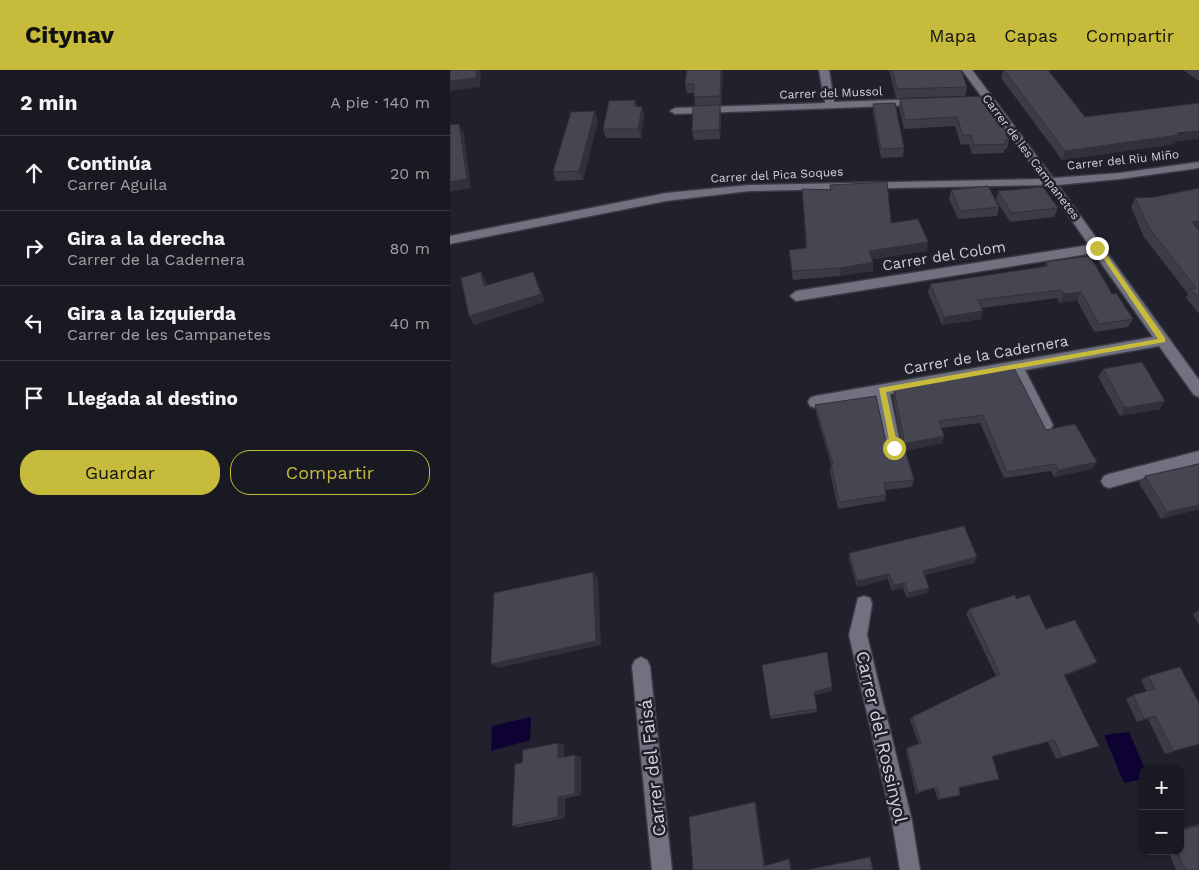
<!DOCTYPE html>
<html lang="es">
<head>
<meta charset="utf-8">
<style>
  body { margin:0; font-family:"Work Sans",sans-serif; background:#22222a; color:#f1f3f6 }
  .controls { position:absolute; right:15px; bottom:15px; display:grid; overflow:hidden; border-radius:10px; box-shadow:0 1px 4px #0004 }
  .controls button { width:45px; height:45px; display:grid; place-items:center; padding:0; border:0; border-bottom:1px solid #373840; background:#191922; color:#f1f3f6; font:25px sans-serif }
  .stop { position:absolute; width:15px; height:15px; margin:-11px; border:4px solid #c7bb3c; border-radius:50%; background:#fff }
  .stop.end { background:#c7bb3c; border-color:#fff; box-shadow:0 1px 5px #0008 }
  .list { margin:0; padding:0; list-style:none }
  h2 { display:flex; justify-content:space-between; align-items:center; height:65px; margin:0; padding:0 20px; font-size:21px }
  h2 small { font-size:16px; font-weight:400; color:#9fa0a5 }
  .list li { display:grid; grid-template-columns:32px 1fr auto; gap:15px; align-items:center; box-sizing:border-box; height:75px; padding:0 20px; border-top:1px solid #373840 }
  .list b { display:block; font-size:19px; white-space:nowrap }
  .list p { margin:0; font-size:16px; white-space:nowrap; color:#9fa0a5 }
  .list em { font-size:16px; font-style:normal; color:#9fa0a5 }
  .actions { display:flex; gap:10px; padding:15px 20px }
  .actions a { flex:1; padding:11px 0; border:1px solid #c7bb3c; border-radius:20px; text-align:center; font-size:18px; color:#c7bb3c }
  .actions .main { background:#c7bb3c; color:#111 }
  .icon { flex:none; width:28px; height:28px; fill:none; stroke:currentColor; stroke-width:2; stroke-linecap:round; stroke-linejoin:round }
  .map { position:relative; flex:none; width:749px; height:800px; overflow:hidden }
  header { display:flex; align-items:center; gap:30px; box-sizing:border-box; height:70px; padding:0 25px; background:#c7bb3c; color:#111 }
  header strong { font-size:24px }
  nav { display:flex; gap:28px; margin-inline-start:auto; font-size:18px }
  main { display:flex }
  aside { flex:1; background:#191922 }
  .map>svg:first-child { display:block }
  .water { fill:#0e0232 }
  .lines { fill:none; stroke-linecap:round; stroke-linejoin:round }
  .minor-casing { stroke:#3b3b44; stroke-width:3 }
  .minor { fill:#71717f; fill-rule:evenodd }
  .wall { fill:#3c3c47 }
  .shaded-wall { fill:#31313a }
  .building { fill:#464653; stroke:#31313a }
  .route { fill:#c7bb3c }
  .labels { text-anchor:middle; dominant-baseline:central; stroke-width:5; stroke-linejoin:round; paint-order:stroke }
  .far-street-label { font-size:12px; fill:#d1d1d9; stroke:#21212d }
  .street-label { font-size:15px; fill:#d1d1d9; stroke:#21212d }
  .near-street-label { font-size:18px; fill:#d1d1d9; stroke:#21212d }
</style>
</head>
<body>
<header>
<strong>Citynav</strong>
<nav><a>Mapa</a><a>Capas</a><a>Compartir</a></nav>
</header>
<main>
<aside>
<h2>2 min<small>A pie · 140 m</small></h2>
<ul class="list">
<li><svg class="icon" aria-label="ahead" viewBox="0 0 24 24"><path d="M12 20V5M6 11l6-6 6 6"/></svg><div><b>Continúa</b><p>Carrer Aguila</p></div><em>20 m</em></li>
<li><svg class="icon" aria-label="right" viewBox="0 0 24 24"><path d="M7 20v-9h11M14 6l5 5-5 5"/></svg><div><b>Gira a la derecha</b><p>Carrer de la Cadernera</p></div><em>80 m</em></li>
<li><svg class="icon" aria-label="left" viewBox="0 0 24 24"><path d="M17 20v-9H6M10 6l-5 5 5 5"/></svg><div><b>Gira a la izquierda</b><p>Carrer de les Campanetes</p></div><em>40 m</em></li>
<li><svg class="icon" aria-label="arrive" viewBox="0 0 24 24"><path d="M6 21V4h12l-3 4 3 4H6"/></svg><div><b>Llegada al destino</b></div></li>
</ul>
<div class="actions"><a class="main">Guardar</a><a>Compartir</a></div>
</aside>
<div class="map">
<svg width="749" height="800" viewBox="0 0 749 800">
  <rect width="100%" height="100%" fill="#21212d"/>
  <path class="water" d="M81 647 80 670 41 681 42 656Z
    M679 662 695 699H693V709L674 713 654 665Z"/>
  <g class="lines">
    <g class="minor-casing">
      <path id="minor" d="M369 0H379L384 32 468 29 473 32 468 35 225 44 220 41 225 38 375 33Z
        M512 0H522L603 108 670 103 749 92V98L670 109 608 115 749 310V327L744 325 709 276 575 300 603 355 601 359H591L562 302 440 324 451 378 449 382 444 384 439 382 437 378 426 327 365 338 360 336 358 332 360 328 365 326 703 267 644 183 346 231 340 226 346 221 639 175 597 115 299 121 216 131 0 174V166L216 123 299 115 592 109Z
        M749 381V393L659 418 654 416 651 411 654 406 659 404Z
        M414 526 420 528 422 534 417 565 462 751 470 800H450L442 751 399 565 408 528Z
        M191 587 197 590 200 596 222 800H202L182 596 185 590Z"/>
    </g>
    <use href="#minor" class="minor"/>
  </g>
  <path class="wall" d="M439 0H511L517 17 515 26 446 28Z
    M553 0H598L635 47 725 72 724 74 612 90 551 8Z
    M733 0H749V11Z
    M273 3 271 35H245L244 23H237L235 14Z
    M450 29 548 41 559 70 557 79H555L554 83 522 84 519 74 511 75 505 56 454 59 449 38Z
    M185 30 187 37H192L194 46 191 68H156L153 59Z
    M423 34 454 78 453 87 431 88 423 43Z
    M271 44 270 69 244 70 242 61Z
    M148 50 133 110 106 111 103 102Z
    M380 115 441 153 477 181 422 189 423 192V201L390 206 343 210 339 180 356 179 352 119 380 120Z
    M749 118V158L748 159 749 160V244L736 228 738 224 694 167 681 137 685 128 706 127Z
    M501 120 549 137 547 146 508 149 499 129Z
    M548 121 608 138 604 147 560 152 546 130Z
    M596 192 662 224 683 249 678 257 644 262 627 230 610 233 607 228 532 238 531 249 492 255 478 222 480 214 595 196Z
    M653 299 710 339 670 346 648 307Z
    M444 320 596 360 642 399 604 407 601 401 554 408 530 353 491 358 494 366 492 373 455 381 464 410 462 417 435 420 436 425 435 431 388 439 380 401 381 394 366 343 365 335 436 372 439 377 445 379 452 375 443 328Z
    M695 406 749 439 711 449 689 413Z
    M399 483 527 487 524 493 475 505 477 523 457 528 453 518 442 521 438 509 407 517 399 489Z
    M566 529 596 559 647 592 641 596 615 606 649 676 606 689 598 672 542 687 549 709 545 710 510 718V725L507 726 488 730 484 718 466 724 456 680 457 678 469 674 460 650 462 647 546 606 516 544 519 539Z
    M749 540V555L743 544Z
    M312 595 382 621 364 625 367 642 321 649 320 646Z
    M698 606 749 674 715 684 698 649 687 652 676 629 683 625 697 622 691 610Z
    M114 675V687L125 685 131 687V725L115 728V748L69 757 62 756 72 693Z
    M749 754V800H726L718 781H730V759Z"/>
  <path class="shaded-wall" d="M26 0H31L30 17 0 21V11Z
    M271 0H272L273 3 271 35 270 26Z
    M270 35 271 44 270 69 269 60Z
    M192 37 194 46 191 68 188 59Z
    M145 41 148 50 133 110 129 101Z
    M9 54 14 63 21 118 0 122V112Z
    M749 61V69L725 72 724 74 612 90 615 81Z
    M749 151V158L737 161 742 152Z
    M478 172 477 181 418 190 419 181Z
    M423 192V201L390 206V198Z
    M31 202 36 211 39 224 34 216Z
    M83 202 87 210 95 232 24 255 19 246Z
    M631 222 627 230 610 233 614 224Z
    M533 241 531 249 492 255 494 247Z
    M715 331 710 339 670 346 675 338Z
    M494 366 492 373 451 382 453 374Z
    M647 392 642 399 604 407 608 400Z
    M749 435V439L711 449 717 442Z
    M527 487 524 493 471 506 473 501Z
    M143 502 148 508 151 575 48 598 41 594Z
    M439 504 438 509 407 517V511Z
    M455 513 453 518 442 521 444 515Z
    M479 518 477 523 457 528 458 523Z
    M647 592 641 596 609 608 614 605Z
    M382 617V621L364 625V622Z
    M705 646 698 649 687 652 694 649Z
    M604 670 598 672 538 688 542 686Z
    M108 673 114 675V691L108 688Z
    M125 685 131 687V725L125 724Z
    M487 717 466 724 468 722Z
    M108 727 115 728V748L108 747Z
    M305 732 306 733 315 795 314 796Z"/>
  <path class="building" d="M0 0H26V8L0 11Z
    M237 0H271L270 26 244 27V14H235Z
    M442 0H511L517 17 447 19Z
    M554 0H598L635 47 749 33V61L727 63 728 65 615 81Z
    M537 26 548 41 559 70H555L556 74 524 75 521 65 513 66 507 47 455 50 450 29Z
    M185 30 184 36 192 37 188 59H153L159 31Z
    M445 33 454 78 431 79 423 34Z
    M270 35 269 60 242 61 243 36Z
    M145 41 129 101 103 102 121 42Z
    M9 54 17 109 0 112V55Z
    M437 112 441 153 468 149 478 172 419 181 423 192 390 198 342 201 339 180 357 178 352 119 381 120 380 115Z
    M538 116 549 137 510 141 501 120Z
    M593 117 608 138 562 143 548 121Z
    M749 118V151L742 152 749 160V229L741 219 746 218 699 158 685 128 706 127Z
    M640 186 662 224 666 223 683 249 649 254 631 222 614 224 611 220 528 230 533 241 494 247 480 214 598 196 596 192Z
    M31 202 34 216 83 202 91 224 19 246 11 208Z
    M692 292 715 331 675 338 653 299Z
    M564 298 596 360 625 354 647 392 608 400 605 394 557 402 533 345 489 351 494 366 453 374 454 370 444 320Z
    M426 326 436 372 439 377 445 379 453 374 464 410 434 413 436 425 389 432 381 394H383L365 335Z
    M749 394V435L717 442 695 406Z
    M514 456 527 487 473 501 479 518 458 523 455 513 444 515 439 504 407 511 399 483Z
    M143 502 146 571 41 594 44 523Z
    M565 525 566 529 579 525 596 559 625 550 647 592 614 605 649 676 612 687 604 670 542 686 549 709 509 717 510 725 490 729 487 717 468 722 457 678 471 673 462 647 550 604 519 539Z
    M377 582 382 617 364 622 367 639 320 646 312 595Z
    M730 597 749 633V674L723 681 705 646 694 649 683 625 705 619 698 606Z
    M108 673V688L125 685V724L108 727V747L62 756 65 694 72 693 73 680Z
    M305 732 314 796 339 789 341 800H243L239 747Z
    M749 756V800H735L727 781H730V760Z
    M420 787 423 800H357Z"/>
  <path class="route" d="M645 176H650L715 268V272L436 322 448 378 447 380H441L429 318 708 269Z"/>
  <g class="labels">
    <g class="far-street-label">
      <text transform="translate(381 23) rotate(-2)">Carrer del Mussol</text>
      <text transform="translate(581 87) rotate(53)">Carrer de les Campanetes</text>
      <text transform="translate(673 90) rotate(-6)">Carrer del Riu Miño</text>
      <text transform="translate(327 105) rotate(-3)">Carrer del Pica Soques</text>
    </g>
    <g class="street-label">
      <text transform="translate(494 186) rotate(-9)">Carrer del Colom</text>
      <text transform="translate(536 285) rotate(-10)">Carrer de la Cadernera</text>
    </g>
    <g class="near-street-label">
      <text transform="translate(432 667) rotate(77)">Carrer del Rossinyol</text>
      <text transform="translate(202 698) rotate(-96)">Carrer del Faisá</text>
    </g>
  </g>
</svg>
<div class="controls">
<button>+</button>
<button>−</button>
</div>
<div class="stop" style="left:444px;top:378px"></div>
<div class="stop end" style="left:647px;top:178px"></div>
</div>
</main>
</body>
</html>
